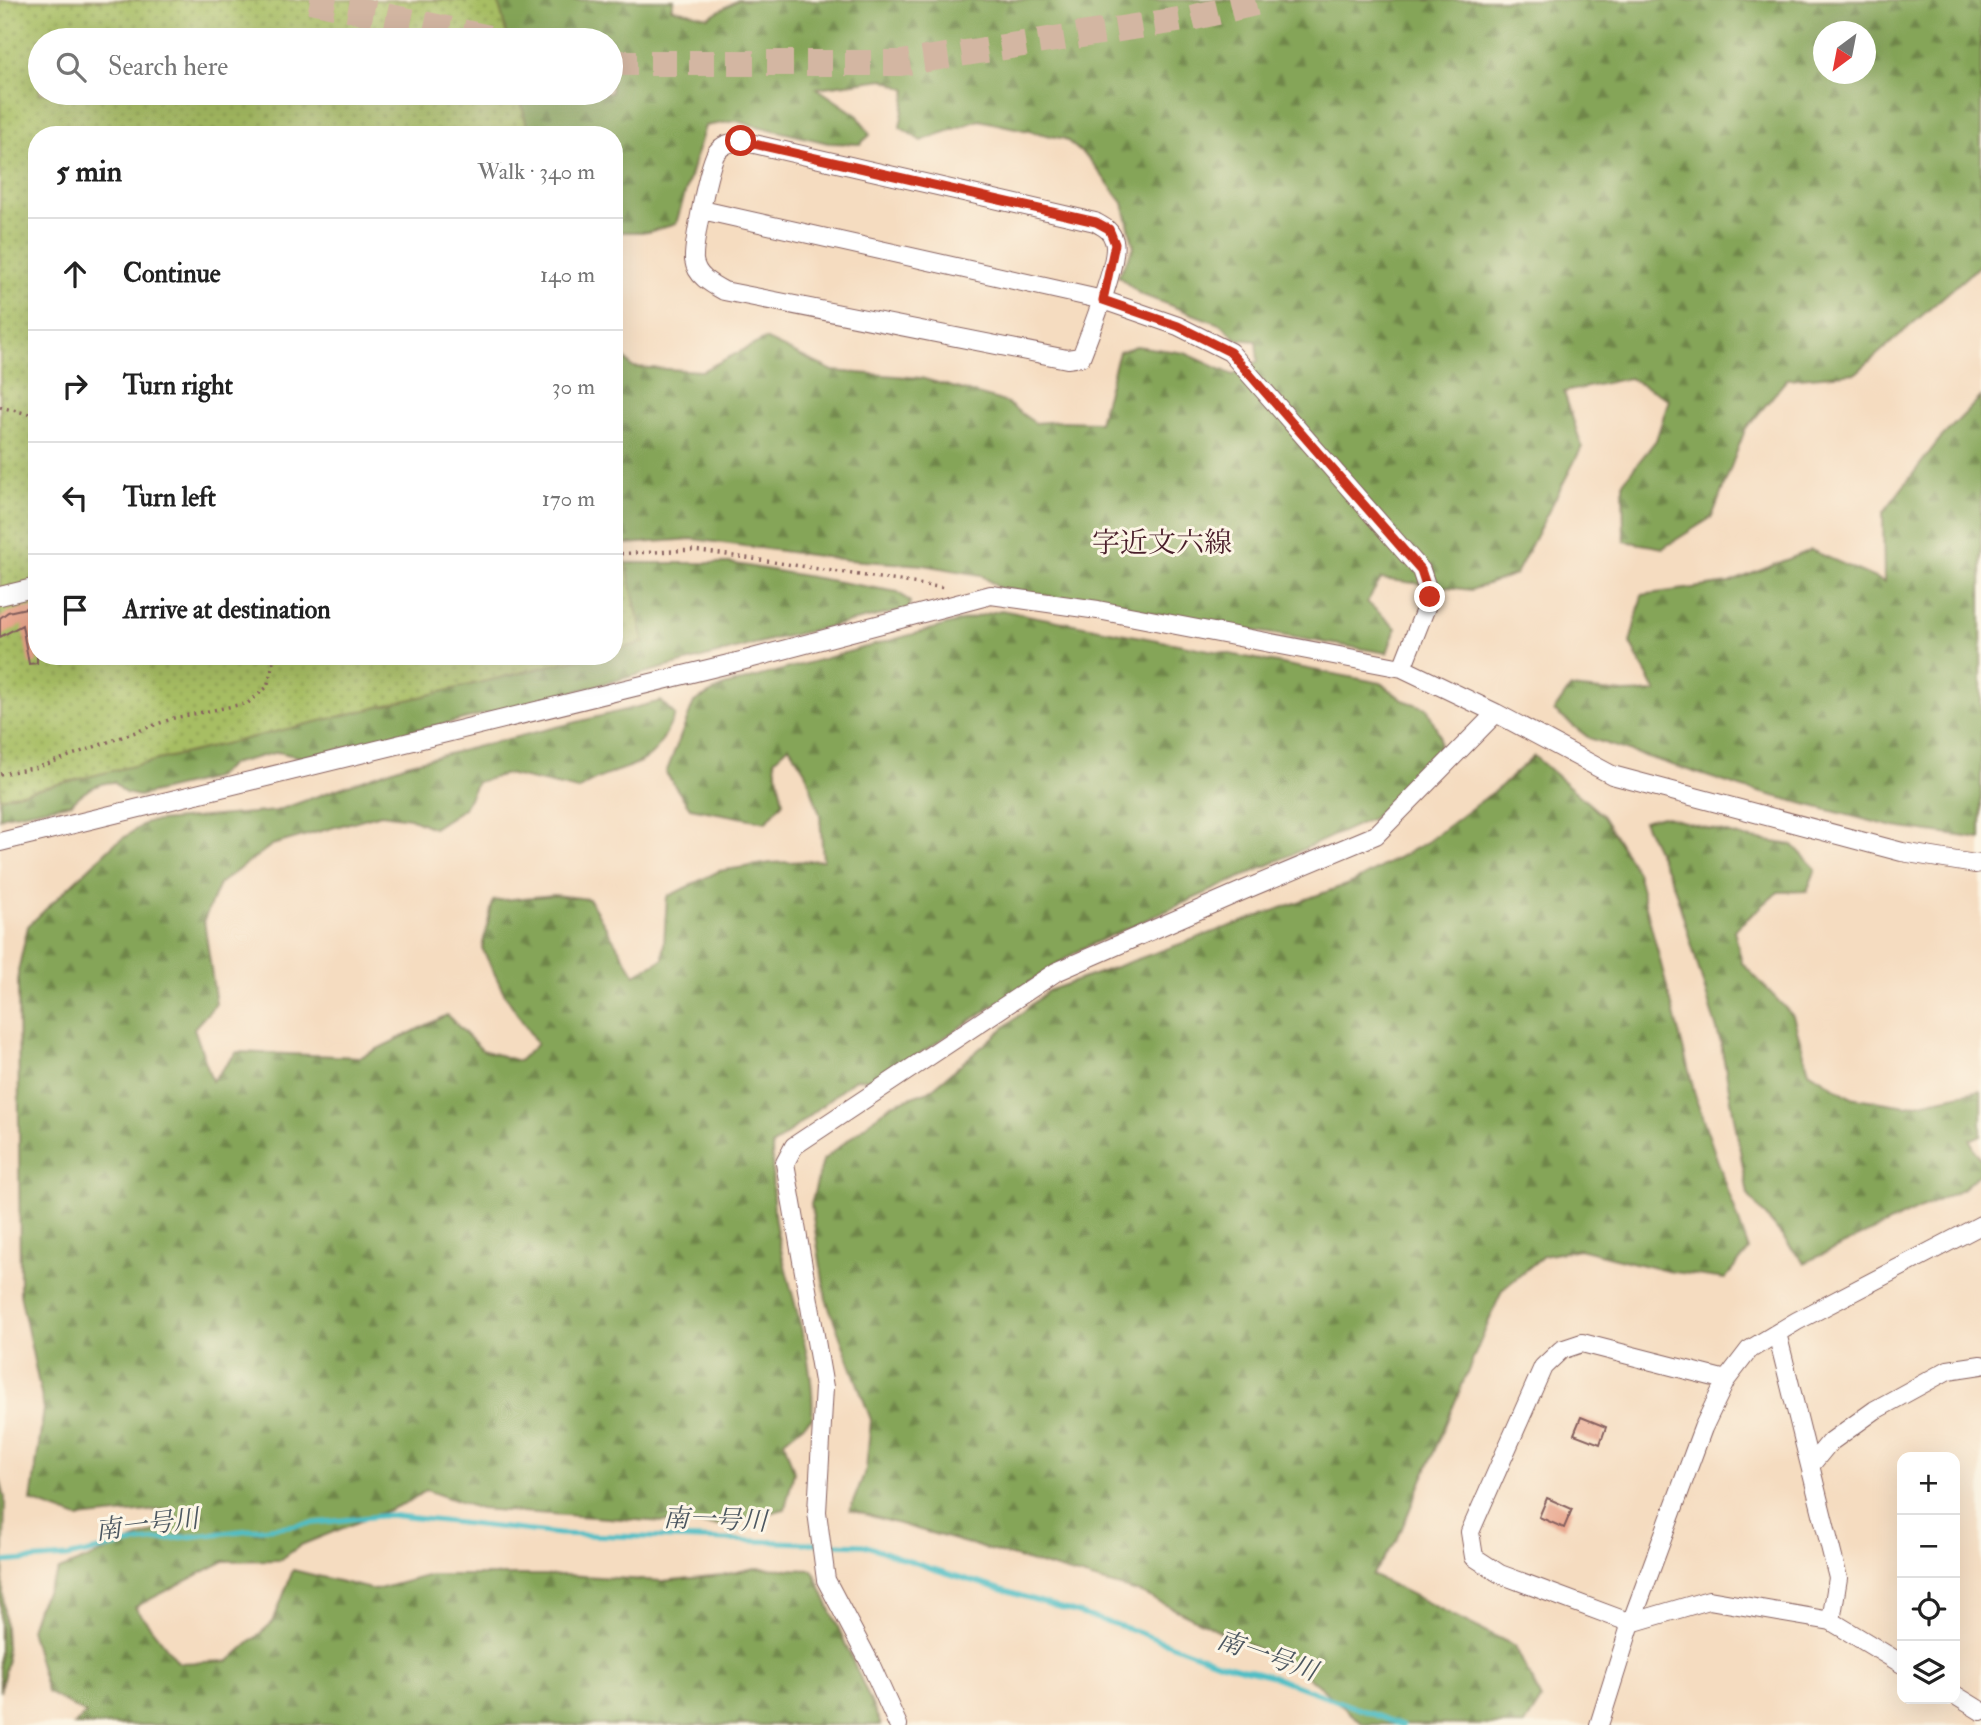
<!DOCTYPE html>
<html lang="en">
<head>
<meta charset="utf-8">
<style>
  body { margin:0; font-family:"IM FELL Double Pica","Noto Serif JP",serif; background:#f2f2f2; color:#222 }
  .controls { position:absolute; right:21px; bottom:21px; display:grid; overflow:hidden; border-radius:14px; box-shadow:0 7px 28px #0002 }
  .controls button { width:63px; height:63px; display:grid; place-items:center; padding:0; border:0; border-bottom:2px solid #e0e0e0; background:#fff; color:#222; font:35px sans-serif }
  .compass { position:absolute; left:1813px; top:21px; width:63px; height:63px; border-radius:50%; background:#fff; box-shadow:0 7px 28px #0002; rotate:212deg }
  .stop { position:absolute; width:21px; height:21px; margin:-16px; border:5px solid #c8321e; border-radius:50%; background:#fff }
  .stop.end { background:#c8321e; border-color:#fff; box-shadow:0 2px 7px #0008 }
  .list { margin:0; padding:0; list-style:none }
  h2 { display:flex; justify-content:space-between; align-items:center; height:91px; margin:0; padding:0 28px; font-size:30px }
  h2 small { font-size:23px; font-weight:400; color:#767676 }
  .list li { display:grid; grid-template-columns:46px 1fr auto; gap:21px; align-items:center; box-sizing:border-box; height:112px; padding:0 28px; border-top:2px solid #e0e0e0 }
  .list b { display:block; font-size:26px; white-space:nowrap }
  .list em { font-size:23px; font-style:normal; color:#767676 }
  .icon { flex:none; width:38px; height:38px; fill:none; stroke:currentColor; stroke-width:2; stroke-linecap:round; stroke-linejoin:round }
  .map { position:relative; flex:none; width:1981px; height:1725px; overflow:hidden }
  .search { position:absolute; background:#fff; box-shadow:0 7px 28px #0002; left:28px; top:28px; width:595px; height:77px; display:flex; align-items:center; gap:18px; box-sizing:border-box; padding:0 24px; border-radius:38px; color:#767676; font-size:26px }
  .panel { position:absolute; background:#fff; box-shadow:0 7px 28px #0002; left:28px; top:126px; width:595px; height:539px; border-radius:28px }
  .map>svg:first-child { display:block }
  .forest { fill:url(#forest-firs); stroke:#686242; stroke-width:2; fill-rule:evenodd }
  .park { fill:url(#park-dots); stroke:#786e47; stroke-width:2 }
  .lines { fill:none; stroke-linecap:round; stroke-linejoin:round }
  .stream { stroke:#4fbec5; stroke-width:5 }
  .building { fill:#e8a188 }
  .highway-tunnel { stroke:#d3b6a2; stroke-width:26; stroke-dasharray:26 13; stroke-linecap:butt }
  .minor-casing { stroke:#86615f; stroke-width:20 }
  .path { stroke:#86615f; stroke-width:3.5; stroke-dasharray:2 5; stroke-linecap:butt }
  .minor { stroke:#fff; stroke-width:18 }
  .route { stroke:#c8321e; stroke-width:9 }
  .labels { text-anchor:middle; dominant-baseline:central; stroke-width:6; stroke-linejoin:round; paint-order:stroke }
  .water-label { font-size:26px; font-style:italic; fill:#4c5761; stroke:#fcf5e5 }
  .quarter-label { font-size:28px; fill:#4a1f2b; stroke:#fcf5e5 }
</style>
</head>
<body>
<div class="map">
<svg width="1981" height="1725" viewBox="0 0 1981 1725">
  <defs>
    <pattern id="forest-firs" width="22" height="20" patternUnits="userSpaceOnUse" patternTransform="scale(1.75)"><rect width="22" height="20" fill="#85a559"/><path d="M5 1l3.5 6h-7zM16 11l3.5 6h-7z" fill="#6f864a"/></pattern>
    <pattern id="park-dots" width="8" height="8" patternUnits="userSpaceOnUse" patternTransform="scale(1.75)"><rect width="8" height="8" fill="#a7be63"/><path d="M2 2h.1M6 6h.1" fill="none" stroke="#8a9a52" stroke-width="1.8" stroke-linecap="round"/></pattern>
  </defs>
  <rect width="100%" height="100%" fill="#fcf5e5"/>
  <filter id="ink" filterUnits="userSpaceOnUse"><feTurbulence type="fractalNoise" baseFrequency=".0143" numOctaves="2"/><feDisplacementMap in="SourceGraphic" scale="14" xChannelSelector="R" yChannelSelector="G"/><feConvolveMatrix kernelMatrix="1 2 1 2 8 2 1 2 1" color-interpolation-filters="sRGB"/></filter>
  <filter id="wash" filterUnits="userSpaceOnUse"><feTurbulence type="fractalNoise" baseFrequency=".00686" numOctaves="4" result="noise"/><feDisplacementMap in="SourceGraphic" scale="28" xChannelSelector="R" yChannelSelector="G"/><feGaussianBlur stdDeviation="1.57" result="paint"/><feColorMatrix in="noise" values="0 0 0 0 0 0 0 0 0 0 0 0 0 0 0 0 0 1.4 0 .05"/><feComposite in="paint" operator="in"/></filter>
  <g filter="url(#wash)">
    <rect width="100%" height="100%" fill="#f5dcc0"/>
    <path class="forest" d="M0 0H674L671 8 708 17 738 0H1981V264L1856 373 1787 379 1745 430 1712 517 1663 548 1624 541 1623 482 1656 440 1669 399 1629 378 1564 392 1582 447 1516 574 1471 590 1381 579 1367 602 1396 628 1387 653 999 588 981 575 924 565 847 560 693 539 614 545V344L632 367 702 371 765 339 833 371 921 378 1005 402 1035 423 1061 421 1099 422 1119 352 1136 346 1185 353 1233 375 1258 361 1256 341 1237 339 1222 325 1140 294 1118 276 1134 247 1123 203 1089 159 1065 139 979 120 921 141 900 127 907 90 884 79 817 88 858 116 870 135 860 144 828 143 736 121 705 126 676 224 649 232H614V135H37ZM1824 32H1866V74H1824ZM40 40H611V93H40Z
      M1981 397V839L1894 827 1743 788 1589 738 1554 711 1570 688 1624 693 1656 692 1630 643 1642 595 1729 583 1811 550 1884 582 1883 513 1939 440Z
      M614 563H730L898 592 910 602 909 609 770 640 530 703 304 758 278 752 231 764 214 778 139 796 125 793 114 782C99 782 82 792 72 803L4 816 0 819V755L372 656H614Z
      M1001 610 1381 683 1403 700 1427 708 1440 736 1439 756 1373 818 1081 949 879 1080 855 1079 772 1146C773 1173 771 1201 776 1227 787 1284 817 1363 812 1418L784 1441 794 1472 785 1509 722 1526 480 1509 426 1490 408 1502 301 1545 280 1560 224 1561 135 1607 179 1663 229 1661 273 1622 293 1570 375 1590 430 1575H567L662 1581 722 1575 755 1568 813 1570 881 1725H74L86 1714 47 1692 30 1629 37 1608 59 1570 181 1521 169 1509 78 1518 31 1501 44 1409 20 1294 18 971 28 926 113 845 147 822 276 811 407 764 661 701 675 715C667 730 659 752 644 760 622 772 598 775 578 790L507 774 477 782 464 808 433 828 410 818 381 814 272 845 219 884 204 920 216 1004 194 1028 212 1081 237 1052 361 1057 447 1015 482 1050 519 1061 537 1044 505 995 482 948 493 901 554 895 589 899 635 975 663 959 667 897 719 871 771 863 823 860 820 815 806 773 789 746 774 760 783 802 766 822 690 808 666 773 694 702 724 686Z
      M1534 756 1602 815 1637 872 1697 1102 1749 1250 1725 1279 1667 1271 1579 1249 1543 1256 1502 1290 1397 1540 1372 1575 1515 1646 1541 1700 1525 1725 1363 1724 1299 1669 1141 1593 850 1510 866 1469 871 1420 826 1299 811 1204 823 1160 892 1104 929 1091 1048 991 1354 882 1427 842 1501 786Z
      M1662 816 1746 838 1793 845 1816 869 1807 891 1778 892 1734 930 1742 963 1793 1016 1809 1071 1850 1097 1906 1106 1981 1090V1135L1970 1140 1981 1161V1172L1962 1189 1804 1263 1748 1195 1721 1044 1674 886 1643 821Z
      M0 1479 5 1498 3 1593 7 1663 0 1692Z"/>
    <path class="park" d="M0 0H498L508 40H40V93H519L529 135H37V656H590L0 798Z
      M614 511 644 643 614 650Z"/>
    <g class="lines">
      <path class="stream" d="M0 1562 67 1557 131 1543 389 1515 559 1534 864 1545 930 1568 1127 1628 1220 1663 1268 1675 1402 1725"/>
    </g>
    <g id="blocks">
      <path class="building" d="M26 608H37V663L29 664 22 625 0 637V618L8 612Z
        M1581 1417 1606 1427 1600 1444 1574 1434Z
        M1547 1498 1572 1509 1564 1528 1539 1517Z"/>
    </g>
  </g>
  <g filter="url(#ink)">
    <use href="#blocks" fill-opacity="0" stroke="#86615f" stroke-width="2"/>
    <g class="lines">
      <path class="highway-tunnel" d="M310 0 499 40
        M611 63H901L1191 18 1268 0"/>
      <g class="minor-casing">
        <path id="minor" d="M741 141 1095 222C1104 227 1111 230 1114 241 1120 259 1089 336 1081 357L1067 359 724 291C711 284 696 276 694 260 693 246 709 161 717 152 724 143 731 143 741 141Z
          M702 210 1103 300 1178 326 1230 352 1421 570 1430 597 1402 668
          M0 596 37 587
          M0 842 745 660 991 595 1098 610 1402 668 1496 713 1612 775 1902 852 1975 864 1981 863
          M1777 1333 1838 1578 1831 1621
          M1726 1380 1582 1343 1561 1350 1543 1367 1470 1532 1474 1557 1500 1574 1631 1623 1709 1600 1831 1621 1902 1664
          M1810 1466 1829 1443 1875 1410 1948 1370 1981 1365
          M1955 1695 1981 1711
          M898 1725 870 1663 826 1580 817 1512 824 1387 785 1163 794 1146 1056 972 1242 891 1376 835 1496 713
          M1599 1725 1631 1623 1703 1428 1726 1380 1749 1350 1797 1321 1981 1225"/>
      </g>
      <path class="path" d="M0 407 29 414 37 429
        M614 554 694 550 945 588
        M0 774 39 767 174 718 248 703 267 687 275 656"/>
      <use href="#minor" class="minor"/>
    </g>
  </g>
  <g class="lines" filter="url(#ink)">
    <path class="route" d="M741 141 1096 222 1109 229 1115 244 1103 300 1178 326 1230 352 1421 570 1430 597"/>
  </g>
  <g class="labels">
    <g class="water-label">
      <text transform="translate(715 1520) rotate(2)">南一号川</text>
      <text transform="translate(147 1525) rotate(-7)">南一号川</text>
      <text transform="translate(1267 1656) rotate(19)">南一号川</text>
    </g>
    <g class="quarter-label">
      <text x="1162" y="543">字近文六線</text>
    </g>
  </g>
</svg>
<div class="controls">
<button>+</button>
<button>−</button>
<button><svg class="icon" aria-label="locate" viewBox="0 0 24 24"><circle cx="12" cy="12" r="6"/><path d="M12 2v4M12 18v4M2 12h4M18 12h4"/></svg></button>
<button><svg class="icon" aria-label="layers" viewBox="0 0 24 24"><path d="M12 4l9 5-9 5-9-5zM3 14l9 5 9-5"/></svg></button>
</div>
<svg class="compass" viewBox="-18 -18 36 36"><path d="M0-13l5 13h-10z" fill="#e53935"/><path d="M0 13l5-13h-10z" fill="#767676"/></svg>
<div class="stop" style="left:741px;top:141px"></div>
<div class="stop end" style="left:1430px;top:597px"></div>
<div class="search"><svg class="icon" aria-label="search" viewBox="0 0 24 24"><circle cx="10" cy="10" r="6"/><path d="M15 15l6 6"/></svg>Search here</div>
<section class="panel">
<h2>5 min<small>Walk · 340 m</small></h2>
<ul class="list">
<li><svg class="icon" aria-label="ahead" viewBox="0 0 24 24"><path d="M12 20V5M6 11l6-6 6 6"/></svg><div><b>Continue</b></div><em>140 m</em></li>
<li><svg class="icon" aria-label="right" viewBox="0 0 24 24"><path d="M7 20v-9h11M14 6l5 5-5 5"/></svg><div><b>Turn right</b></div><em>30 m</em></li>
<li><svg class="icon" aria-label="left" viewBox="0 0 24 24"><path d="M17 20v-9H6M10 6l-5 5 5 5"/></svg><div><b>Turn left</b></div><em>170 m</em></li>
<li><svg class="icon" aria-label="arrive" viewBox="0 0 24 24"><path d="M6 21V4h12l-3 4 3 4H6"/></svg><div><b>Arrive at destination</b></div></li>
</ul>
</section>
</div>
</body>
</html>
